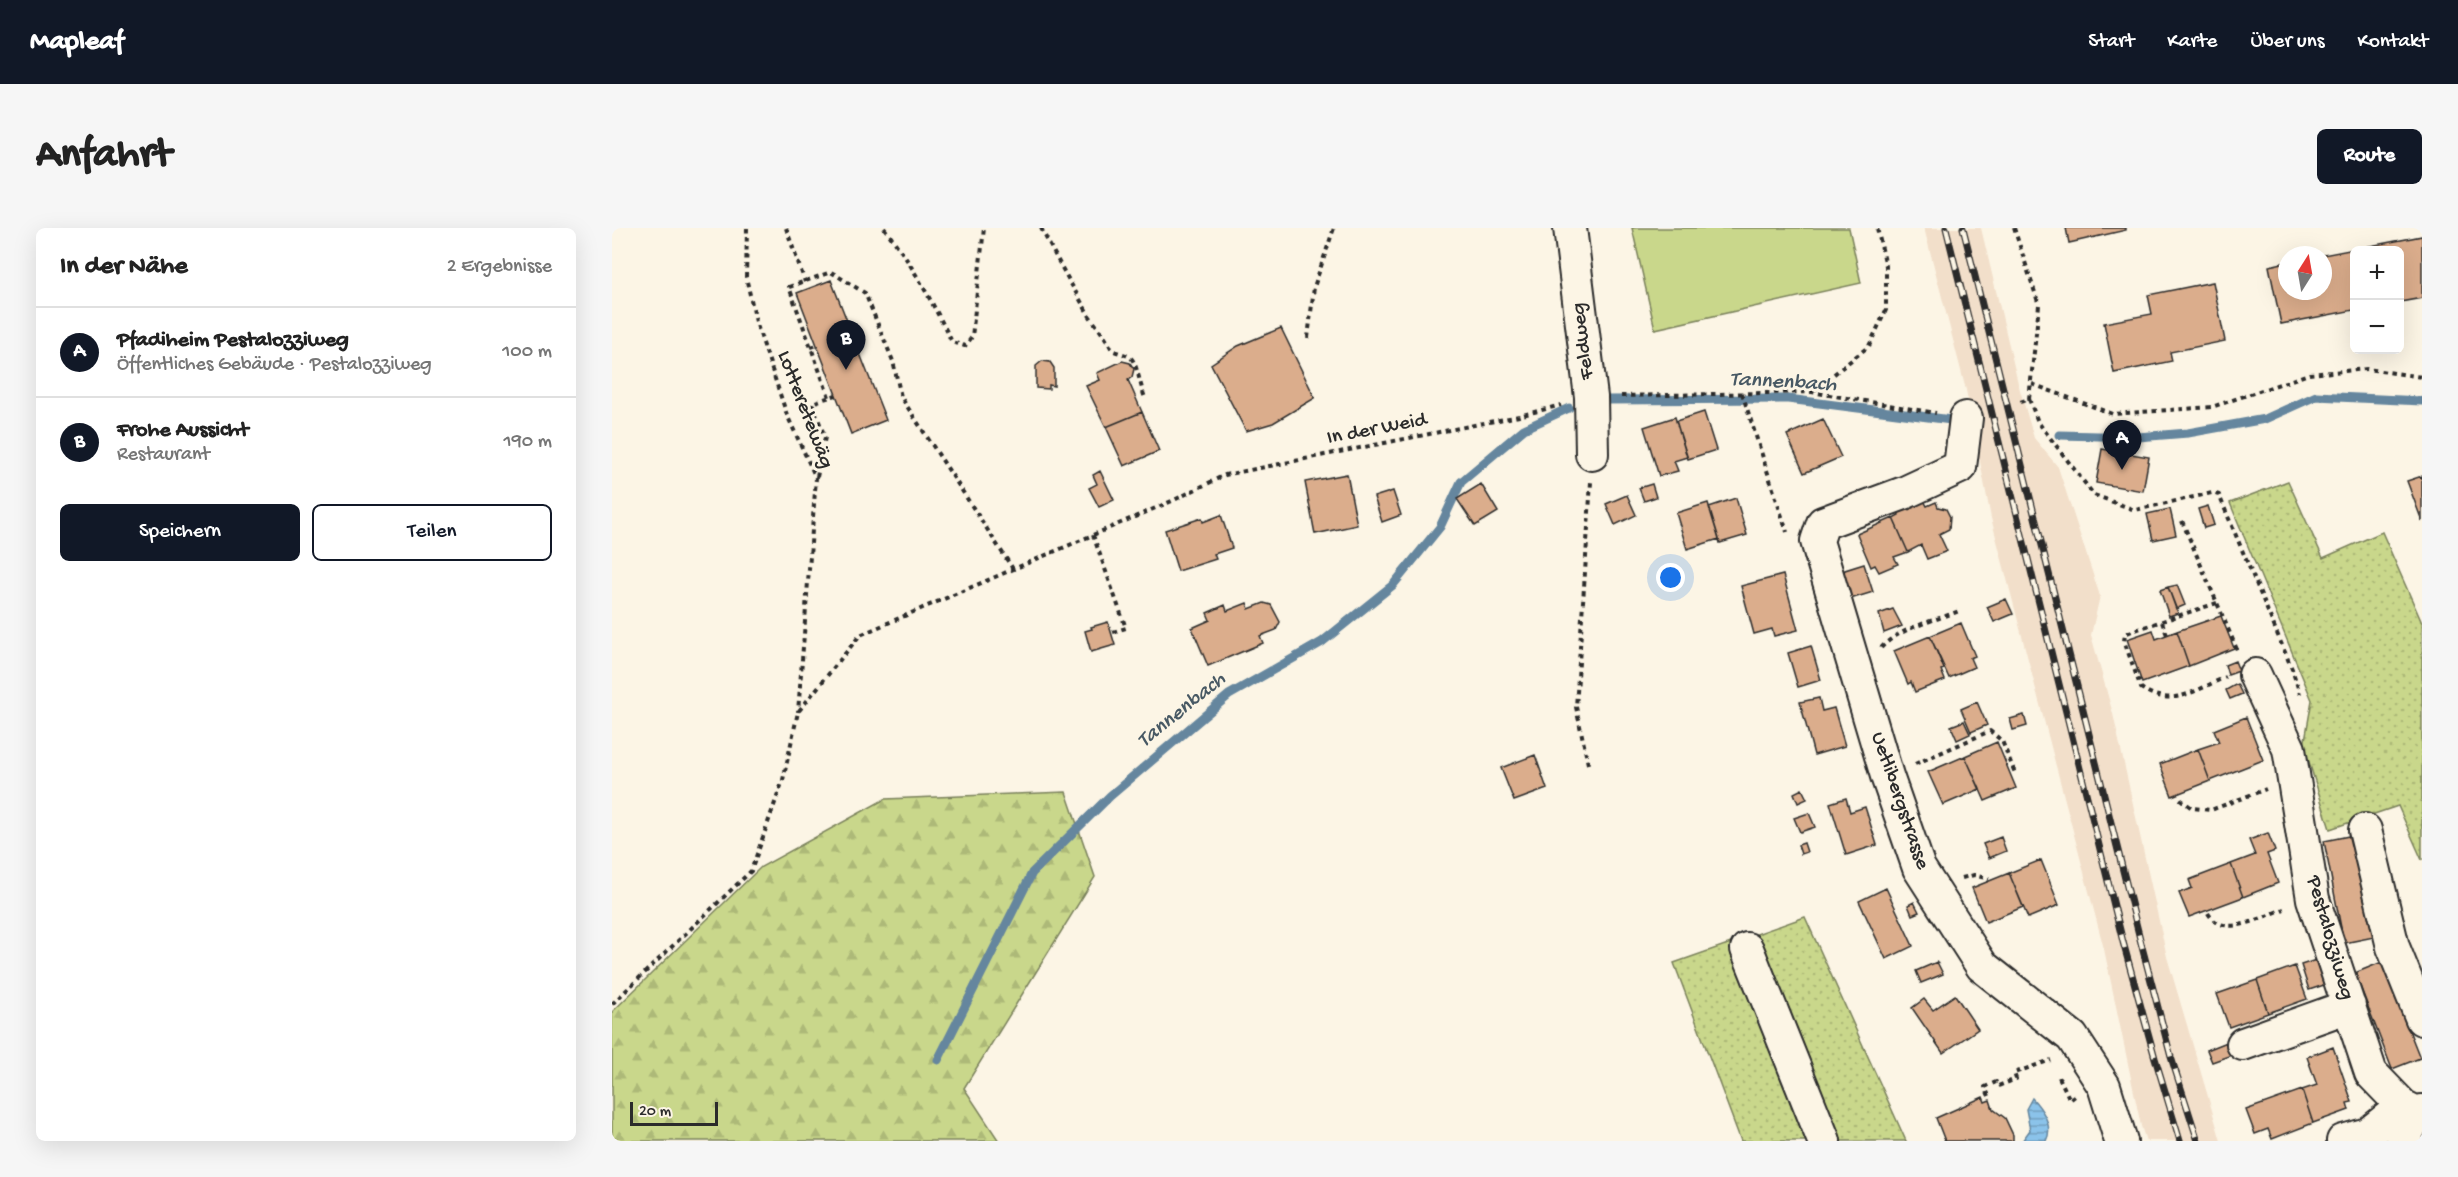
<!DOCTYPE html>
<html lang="de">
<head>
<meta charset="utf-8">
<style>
  body { margin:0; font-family:"Gochi Hand",sans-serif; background:#f6f6f6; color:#222 }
  .controls { position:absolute; right:18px; top:18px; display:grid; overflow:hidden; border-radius:9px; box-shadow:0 6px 24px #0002 }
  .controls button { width:54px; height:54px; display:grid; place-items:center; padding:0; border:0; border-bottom:2px solid #e0e0e0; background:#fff; color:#222; font:30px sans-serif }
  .compass { position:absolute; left:1666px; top:18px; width:54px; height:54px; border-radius:50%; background:#fff; box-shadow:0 6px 24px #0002; rotate:11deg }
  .scale { position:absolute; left:18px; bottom:15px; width:88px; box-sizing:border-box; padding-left:6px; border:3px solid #2b2b2b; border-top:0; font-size:16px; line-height:21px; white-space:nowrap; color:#2b2b2b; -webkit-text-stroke:4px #fcf5e5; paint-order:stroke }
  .you { position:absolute; left:1059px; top:350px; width:21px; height:21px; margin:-15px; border:4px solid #fff; border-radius:50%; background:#1a73e8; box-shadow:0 0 0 9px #1a73e833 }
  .badge { display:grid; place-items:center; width:39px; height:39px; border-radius:50%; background:#111827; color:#fff; font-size:20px; font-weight:700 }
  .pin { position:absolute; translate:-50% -50px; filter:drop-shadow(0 2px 3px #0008) }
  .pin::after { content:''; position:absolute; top:32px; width:21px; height:18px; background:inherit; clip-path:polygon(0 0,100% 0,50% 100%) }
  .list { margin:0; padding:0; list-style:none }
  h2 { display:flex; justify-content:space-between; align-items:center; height:78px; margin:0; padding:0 24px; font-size:26px }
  h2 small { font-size:20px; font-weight:400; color:#767676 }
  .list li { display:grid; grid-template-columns:39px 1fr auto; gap:18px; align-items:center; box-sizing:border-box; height:90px; padding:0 24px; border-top:2px solid #e0e0e0 }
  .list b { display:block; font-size:22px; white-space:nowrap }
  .list p { margin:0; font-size:20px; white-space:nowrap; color:#767676 }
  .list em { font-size:20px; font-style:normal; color:#767676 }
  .actions { display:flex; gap:12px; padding:18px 24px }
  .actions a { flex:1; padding:14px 0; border:2px solid #111827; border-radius:9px; text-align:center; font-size:21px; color:#111827 }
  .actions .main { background:#111827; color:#fff }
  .map { position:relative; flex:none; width:1810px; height:913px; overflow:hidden; border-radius:9px }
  header { display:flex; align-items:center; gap:36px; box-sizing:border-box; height:84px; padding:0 30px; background:#111827; color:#fff }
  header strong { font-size:28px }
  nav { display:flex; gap:33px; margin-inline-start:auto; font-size:21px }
  .intro { display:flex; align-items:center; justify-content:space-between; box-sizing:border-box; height:144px; padding:0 36px }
  h1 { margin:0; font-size:42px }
  .button { padding:15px 27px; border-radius:9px; background:#111827; color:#fff; font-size:21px; font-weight:700 }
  main { display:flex; gap:36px; padding:0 36px }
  aside { flex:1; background:#fff; border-radius:9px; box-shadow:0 6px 24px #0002 }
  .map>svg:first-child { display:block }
  .built { fill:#f2dfca }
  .green { fill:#c9d78b; stroke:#7a815b; stroke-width:1.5 }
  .forest { fill:url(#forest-firs); stroke:#7a815b; stroke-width:1.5 }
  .garden { fill:url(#garden-dots); stroke:#7a815b; stroke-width:1.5 }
  .water { fill:url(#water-rules); stroke:#65869e; stroke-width:1.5 }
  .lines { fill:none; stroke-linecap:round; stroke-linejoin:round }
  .stream { stroke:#65869e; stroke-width:9 }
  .building { fill:#dbad8c; stroke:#2b2b2b; stroke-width:1.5 }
  .minor-casing { stroke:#2b2b2b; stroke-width:36 }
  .path { stroke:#2b2b2b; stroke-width:4; stroke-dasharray:4.5 4.5; stroke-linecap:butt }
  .minor { stroke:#fcf5e5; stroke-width:32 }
  .rail-casing { stroke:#2b2b2b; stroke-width:7 }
  .rail { stroke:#fcf5e5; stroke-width:4.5; stroke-dasharray:14; stroke-linecap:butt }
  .labels { text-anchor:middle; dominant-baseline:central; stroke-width:6; stroke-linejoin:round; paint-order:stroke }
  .street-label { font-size:21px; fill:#2b2b2b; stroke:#fcf5e5 }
  .water-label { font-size:22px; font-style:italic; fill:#485964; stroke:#fcf5e5 }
</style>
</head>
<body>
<header>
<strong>Mapleaf</strong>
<nav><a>Start</a><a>Karte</a><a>Über uns</a><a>Kontakt</a></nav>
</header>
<div class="intro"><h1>Anfahrt</h1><a class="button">Route</a></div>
<main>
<aside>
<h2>In der Nähe<small>2 Ergebnisse</small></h2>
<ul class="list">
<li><span class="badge">A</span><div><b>Pfadiheim Pestalozziweg</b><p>Öffentliches Gebäude · Pestalozziweg</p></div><em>100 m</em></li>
<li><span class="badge">B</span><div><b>Frohe Aussicht</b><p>Restaurant</p></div><em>190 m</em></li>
</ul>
<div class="actions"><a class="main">Speichern</a><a>Teilen</a></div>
</aside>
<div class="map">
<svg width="1810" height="913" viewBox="0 0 1810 913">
  <defs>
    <pattern id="forest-firs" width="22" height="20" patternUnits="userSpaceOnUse" patternTransform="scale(1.5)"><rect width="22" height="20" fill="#c9d78b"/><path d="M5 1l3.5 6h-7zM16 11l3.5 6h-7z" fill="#adb978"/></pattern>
    <pattern id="garden-dots" width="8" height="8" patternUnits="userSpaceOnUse" patternTransform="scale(1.5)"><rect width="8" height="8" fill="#c9d78b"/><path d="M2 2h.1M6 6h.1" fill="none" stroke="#adb978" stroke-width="1.8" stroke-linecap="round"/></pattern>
    <pattern id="water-rules" width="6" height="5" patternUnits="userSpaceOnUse" patternTransform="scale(1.5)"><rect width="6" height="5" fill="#8bc3ea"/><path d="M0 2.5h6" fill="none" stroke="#729fbe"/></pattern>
  </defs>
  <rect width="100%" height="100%" fill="#fcf5e5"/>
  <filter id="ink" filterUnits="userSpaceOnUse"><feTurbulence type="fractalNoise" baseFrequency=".0167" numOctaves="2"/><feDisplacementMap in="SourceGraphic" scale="12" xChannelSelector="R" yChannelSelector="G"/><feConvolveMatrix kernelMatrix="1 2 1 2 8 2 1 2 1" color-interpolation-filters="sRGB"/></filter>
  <g filter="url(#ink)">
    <path class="built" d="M1312 0H1369L1406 155 1422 210 1446 239 1488 368 1479 407 1501 486 1555 729 1609 913H1534L1529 898 1492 721 1379 290 1354 162Z"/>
    <path class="green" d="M1020 0H1237L1249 55 1043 101Z"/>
    <path class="forest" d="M454 564 483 649 352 860 387 913H0V784L149 639 273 571Z"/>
    <path class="garden" d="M1676 253 1711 330 1770 304 1810 395V632L1786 578 1718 601 1692 518 1700 472 1618 275Z
      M1193 689 1294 913H1129L1062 735Z"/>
    <path class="water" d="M1420 870C1430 881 1442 898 1434 913H1410L1418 902 1414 881Z"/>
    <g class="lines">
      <path class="stream" d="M991 172 1176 171 1347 193
        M1447 207 1526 209 1576 205 1653 191 1704 168 1810 173
        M326 832 420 645 498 568 617 467 710 414 781 357 828 299 849 254 912 201 957 180"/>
    </g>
    <path class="building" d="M1454 0H1514V2L1457 15Z
      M1810 8V70L1788 74V22H1742V82L1669 96 1657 38 1675 34V63H1711V27Z
      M219 52 274 192 239 206 185 65Z
      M1601 54 1613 113 1558 124 1560 133 1502 145 1492 95 1540 86 1536 67Z
      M669 100 703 170 661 195 634 203 599 136 626 118Z
      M430 133 438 134 442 140V158L437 157V161L424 160V138Z
      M510 133 518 135 522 141 520 149 516 152 530 184 494 199 474 158 488 152 485 145Z
      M530 184 547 223 512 238 494 199Z
      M1092 184 1104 222 1076 231 1064 193Z
      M1063 189 1075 229 1062 233 1066 243 1047 248 1032 199Z
      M1211 191 1229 229 1192 245 1175 207Z
      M1490 221 1537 229 1531 263 1484 255Z
      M488 243 502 272 487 279 477 260 485 256 481 247Z
      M735 246 745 297 703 306 693 254Z
      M1810 248V293L1795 253Z
      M869 256 886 284 863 298 845 271Z
      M1040 256 1044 269 1032 273 1027 260Z
      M781 263 789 287 770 294 762 269Z
      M1308 265 1315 278 1324 274 1326 279 1334 281 1338 289 1337 301 1327 306 1335 323 1315 331 1309 317 1296 324 1281 290 1287 287 1282 275Z
      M1015 267 1024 287 1003 297 994 276Z
      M1124 270 1135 307 1108 315 1097 279Z
      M1096 275 1107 311 1075 321 1064 285Z
      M1596 278 1602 297 1592 300 1586 281Z
      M1558 281 1564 307 1541 312 1535 286Z
      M609 287 620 320 602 326 604 331 566 343 553 302 590 290 591 294Z
      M1281 290 1296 324 1282 329 1286 336 1267 344 1263 337 1259 339 1245 306Z
      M1252 336 1261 364 1235 372 1228 351 1233 342Z
      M1171 347 1186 402 1162 408 1160 401 1142 406 1129 358Z
      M1565 357 1573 377 1564 381 1556 359Z
      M1556 359 1566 385 1557 388 1548 362Z
      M1394 371 1401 386 1382 394 1375 379Z
      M635 375 637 381 652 375 659 377 668 394 664 402 648 408 651 415 596 438 580 400 598 392 595 385 613 377 615 383Z
      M1281 381 1290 398 1272 405 1267 386Z
      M1609 388 1622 420 1577 438 1565 403Z
      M496 394 503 417 479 424 473 403 480 401 479 399Z
      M1349 395 1363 428 1358 430 1362 439 1337 450 1318 408Z
      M1541 402 1544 411 1565 403 1577 438 1530 455 1515 411Z
      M1318 408 1332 441 1329 442 1333 452 1303 464 1299 454 1296 456 1282 423Z
      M1199 418 1209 452 1186 459 1176 425Z
      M1623 433 1627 443 1616 447 1613 437Z
      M1625 456 1630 466 1618 471 1614 462Z
      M1207 470 1210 483 1222 480 1233 518 1202 527 1188 474Z
      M1365 474 1375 497 1359 504 1349 481Z
      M1412 487 1415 498 1401 502 1398 491Z
      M1634 489 1651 532 1598 553 1586 521 1607 514 1602 502Z
      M1352 493 1358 506 1345 512 1339 498Z
      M1385 514 1404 560 1373 573 1353 528Z
      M1586 521 1598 553 1560 568 1548 536Z
      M923 527 935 561 902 573 889 540Z
      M1353 528 1368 561 1331 577 1316 544Z
      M1190 561 1195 571 1186 575 1182 565Z
      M1234 570 1238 584 1253 579 1265 617 1234 627 1218 575Z
      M1197 585 1203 599 1188 604 1182 590Z
      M1656 605 1663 623 1655 626 1666 655 1631 669 1619 636 1643 627 1637 612Z
      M1742 607 1762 709 1732 715 1712 613Z
      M1389 609 1394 623 1377 630 1371 616Z
      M1192 615 1195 624 1189 626 1186 617Z
      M1429 632 1447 677 1416 690 1397 645Z
      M1619 636 1631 669 1577 689 1567 665 1580 660 1577 652Z
      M1397 645 1411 679 1374 694 1360 660Z
      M1274 660 1301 718 1274 731 1247 673Z
      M1302 674 1307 684 1300 687 1296 677Z
      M1704 732 1712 757 1697 762 1689 737Z
      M1325 734 1331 746 1309 755 1304 743Z
      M1770 734 1808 830 1780 841 1743 745Z
      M1683 738 1695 771 1656 785 1645 752Z
      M1645 752 1656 785 1617 799 1605 766Z
      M1343 767 1366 801 1331 825 1300 780 1312 771 1321 782Z
      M1620 812 1625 825 1600 834 1595 822Z
      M1721 819 1740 874 1735 875 1737 882 1701 895 1690 862 1705 857 1695 829Z
      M1690 862 1701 895 1660 911 1656 901 1643 906 1634 882Z
      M1371 869 1373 874 1378 872 1381 881 1393 890 1401 907V913H1333L1324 890Z"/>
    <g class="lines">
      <g class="minor-casing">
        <path id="minor" d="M958 0 979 169 980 226
          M1354 190 1348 239 1292 265 1211 295 1205 313 1275 548 1307 640 1370 738 1460 809 1492 858 1509 913
          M1643 447 1677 521 1701 671 1759 845 1791 878 1805 885
          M1753 602 1781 719 1810 791
          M1135 721 1212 913
          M1631 816 1737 778
          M1731 913 1756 906 1791 878
          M1791 913 1805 885 1810 883"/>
      </g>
      <path class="path" d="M135 0 134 49 144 94 175 187 204 250 186 484
        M174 0 193 54
        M272 0C300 35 320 74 340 114L353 118 360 109 372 0
        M429 0C444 30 460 58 477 87 485 99 494 109 500 122 506 125 514 126 519 130 525 135 529 162 534 172
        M1402 0 1427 77 1417 171 1408 174
        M696 110 702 59 722 0
        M199 119 205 117
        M1420 156 1501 186 1600 179 1697 146 1755 141 1810 149
        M1201 163 1257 118 1274 82V38L1265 0
        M1130 165 1175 304
        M1009 168 1200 164 1324 185
        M217 169 177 59 219 44 253 65 281 133 289 169 401 341
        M1417 171 1426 194 1482 267 1523 282 1600 265 1607 267 1680 441 1688 466
        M205 249 213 209 200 175 224 167
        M1570 293 1626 424
        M481 307 514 400 501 404
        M1605 375 1520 403 1513 406 1512 413 1529 460C1560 481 1583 462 1614 449
        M1550 394 1555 407
        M1269 420C1287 400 1322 393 1347 383
        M976 536 964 479 979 254
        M1303 536 1378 503 1390 513 1403 545
        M1568 571 1580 580 1599 582 1654 561
        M1350 650 1362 647 1377 651
        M1596 685C1612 712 1649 689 1672 681
        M0 776 139 643 171 552 186 484 248 407 560 273 613 247 907 188 949 177
        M1447 849 1458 872 1463 868
        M1377 868 1373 859 1384 854 1386 858 1404 851 1402 845 1439 832"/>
      <use href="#minor" class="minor"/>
      <g class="rail-casing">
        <path id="rail" d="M1334 0 1511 714 1543 830 1568 913
          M1351 0 1529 715 1559 829 1586 913"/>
      </g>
      <use href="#rail" class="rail"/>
    </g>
  </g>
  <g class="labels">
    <g class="street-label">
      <text transform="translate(972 113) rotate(-97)">Feldweg</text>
      <text transform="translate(192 182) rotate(69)">Lotteretewäg</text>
      <text transform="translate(765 202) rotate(-11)">In der Weid</text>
      <text transform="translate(1287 573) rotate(71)">Uetlibergstrasse</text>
      <text transform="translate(1717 710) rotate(74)">Pestalozziweg</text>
    </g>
    <g class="water-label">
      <text transform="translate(1171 155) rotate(3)">Tannenbach</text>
      <text transform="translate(570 483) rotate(-39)">Tannenbach</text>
    </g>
  </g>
</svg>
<div class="controls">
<button>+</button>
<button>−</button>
</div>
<svg class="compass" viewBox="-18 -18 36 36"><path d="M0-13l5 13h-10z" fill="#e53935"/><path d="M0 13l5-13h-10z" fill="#767676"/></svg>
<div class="scale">20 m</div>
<div class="you"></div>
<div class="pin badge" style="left:1510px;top:242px">A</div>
<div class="pin badge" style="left:234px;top:142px">B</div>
</div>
</main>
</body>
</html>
